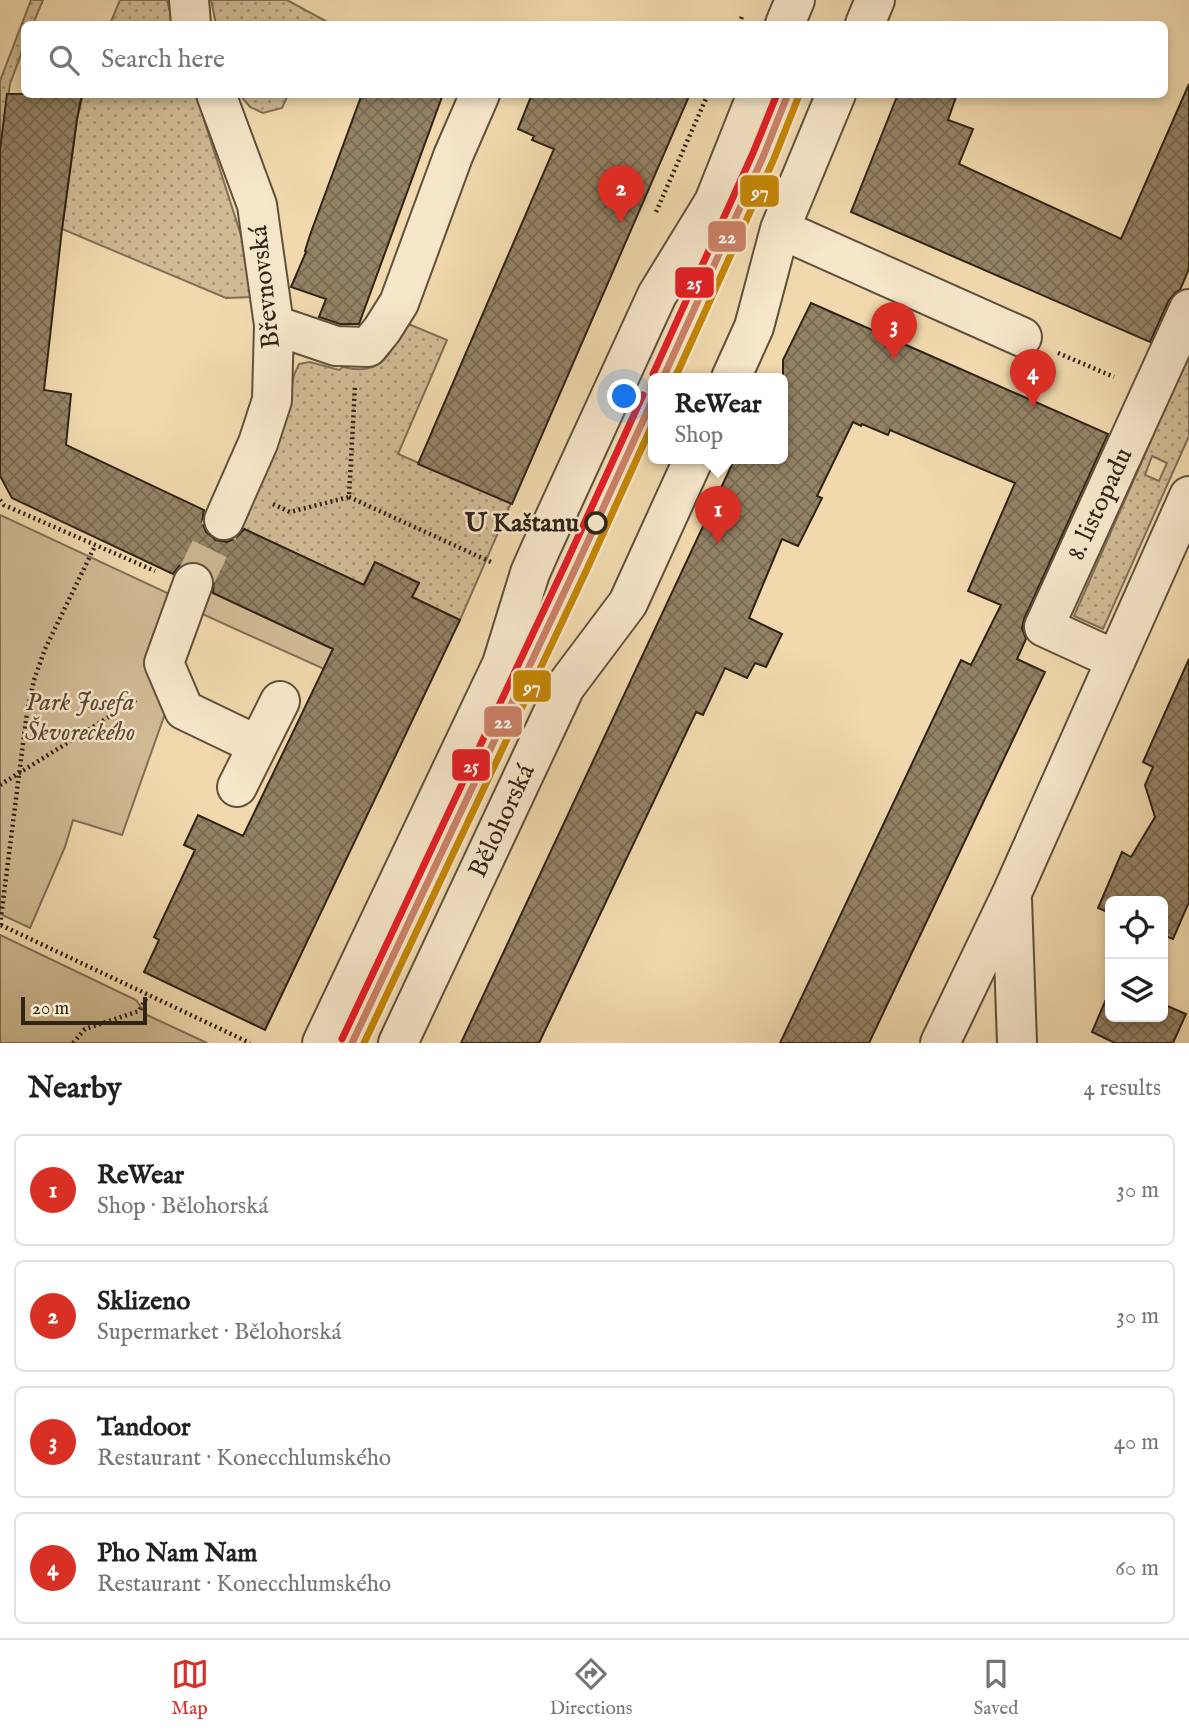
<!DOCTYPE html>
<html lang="en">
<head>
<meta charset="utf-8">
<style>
  body { margin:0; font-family:"IM FELL English",serif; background:#f2f2f2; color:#202124 }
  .controls { position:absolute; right:21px; bottom:21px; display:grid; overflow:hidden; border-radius:10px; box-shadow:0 4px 10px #0003 }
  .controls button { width:63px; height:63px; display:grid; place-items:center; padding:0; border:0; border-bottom:2px solid #e0e0e0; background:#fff; color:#202124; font:35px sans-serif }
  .scale { position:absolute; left:21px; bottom:18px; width:126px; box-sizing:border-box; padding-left:7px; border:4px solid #302417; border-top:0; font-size:19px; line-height:24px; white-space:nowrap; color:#302417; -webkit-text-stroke:5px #f6e6ca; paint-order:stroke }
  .you { position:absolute; left:625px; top:397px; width:24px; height:24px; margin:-18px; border:5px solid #fff; border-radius:50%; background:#1a73e8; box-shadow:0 0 0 10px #1a73e833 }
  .badge { display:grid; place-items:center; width:46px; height:46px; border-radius:50%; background:#d93025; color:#fff; font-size:23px; font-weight:700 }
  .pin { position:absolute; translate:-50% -58px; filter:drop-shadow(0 2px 4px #0008) }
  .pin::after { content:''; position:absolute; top:37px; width:24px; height:21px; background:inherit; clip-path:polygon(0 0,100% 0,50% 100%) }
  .popup { position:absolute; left:648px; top:373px; width:140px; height:91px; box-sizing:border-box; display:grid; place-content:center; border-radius:10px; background:#fff; filter:drop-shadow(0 2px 5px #0005); font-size:23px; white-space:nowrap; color:#757577 }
  .popup b { font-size:26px; color:#202124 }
  .popup::after { content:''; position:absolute; left:50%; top:100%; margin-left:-14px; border:14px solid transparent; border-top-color:#fff }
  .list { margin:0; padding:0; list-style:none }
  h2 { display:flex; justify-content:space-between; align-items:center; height:91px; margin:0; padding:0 28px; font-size:30px }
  h2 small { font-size:23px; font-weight:400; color:#757577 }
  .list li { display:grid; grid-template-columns:46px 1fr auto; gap:21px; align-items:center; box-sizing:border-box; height:112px; margin:0 14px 14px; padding:0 14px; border:2px solid #e0e0e0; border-radius:10px }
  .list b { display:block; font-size:26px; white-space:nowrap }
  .list p { margin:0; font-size:23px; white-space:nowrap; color:#757577 }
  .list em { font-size:23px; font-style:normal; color:#757577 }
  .icon { flex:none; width:38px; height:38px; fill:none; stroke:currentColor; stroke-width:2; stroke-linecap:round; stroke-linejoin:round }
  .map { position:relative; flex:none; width:1189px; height:1043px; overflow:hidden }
  .search { position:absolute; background:#fff; box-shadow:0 4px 10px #0003; left:21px; right:21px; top:21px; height:77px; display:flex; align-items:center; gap:18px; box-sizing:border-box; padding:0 24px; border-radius:10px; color:#757577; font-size:26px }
  .sheet { height:595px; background:#fff }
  nav { display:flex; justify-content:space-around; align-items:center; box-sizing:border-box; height:98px; border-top:2px solid #e0e0e0; background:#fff; font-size:19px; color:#757577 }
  nav a { display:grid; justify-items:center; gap:4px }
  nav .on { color:#d93025 }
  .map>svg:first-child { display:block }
  .grass { fill:url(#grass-dots); stroke:#806f56; stroke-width:2; fill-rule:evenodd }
  .green { fill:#d0ba94; stroke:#806f56; stroke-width:2 }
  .building { fill:url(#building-cross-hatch); stroke:#302417; stroke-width:2 }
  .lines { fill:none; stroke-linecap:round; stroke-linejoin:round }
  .minor-tunnel { stroke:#cab58f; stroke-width:38; stroke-dasharray:38 19; stroke-linecap:butt }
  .minor-casing { stroke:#60513c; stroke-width:42 }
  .path { stroke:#302417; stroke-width:4.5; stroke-dasharray:2 3.5; stroke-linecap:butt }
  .minor { stroke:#f6e6ca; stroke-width:38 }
  .tram-1-casing { stroke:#f6e6ca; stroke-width:12 }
  .tram-2-casing { stroke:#f6e6ca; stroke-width:12 }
  .tram-3-casing { stroke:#f6e6ca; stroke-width:12 }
  .tram-1 { stroke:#cc8167; stroke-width:7 }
  .tram-2 { stroke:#c58606; stroke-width:7 }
  .tram-3 { stroke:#e31e25; stroke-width:7 }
  .stop-dot { fill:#f6e6ca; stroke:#302417; stroke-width:3.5 }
  .labels { text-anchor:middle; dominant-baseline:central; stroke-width:5; stroke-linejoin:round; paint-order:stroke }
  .street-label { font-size:26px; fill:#302417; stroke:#f6e6ca }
  .stop-label { font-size:26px; font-weight:bold; fill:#302417; stroke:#f6e6ca; text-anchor:end }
  .park-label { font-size:26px; font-style:italic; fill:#584a36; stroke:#f6e6ca }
  .line-badge { stroke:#f6e6ca; stroke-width:2.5 }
  .badge-label { font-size:19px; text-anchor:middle; font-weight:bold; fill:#fff }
</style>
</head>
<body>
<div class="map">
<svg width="1189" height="1043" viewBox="0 0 1189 1043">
  <defs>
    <pattern id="grass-dots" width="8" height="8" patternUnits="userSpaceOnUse" patternTransform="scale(1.75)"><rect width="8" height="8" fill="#d0ba94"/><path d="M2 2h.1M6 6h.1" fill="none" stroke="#a99778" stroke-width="1.8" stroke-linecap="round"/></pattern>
    <pattern id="building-cross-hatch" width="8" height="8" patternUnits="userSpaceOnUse" patternTransform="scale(1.75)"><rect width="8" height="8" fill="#948265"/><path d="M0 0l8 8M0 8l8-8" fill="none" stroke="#796a52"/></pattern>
  </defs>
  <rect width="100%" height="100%" fill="#f1d9ad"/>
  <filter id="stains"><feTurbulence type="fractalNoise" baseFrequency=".00286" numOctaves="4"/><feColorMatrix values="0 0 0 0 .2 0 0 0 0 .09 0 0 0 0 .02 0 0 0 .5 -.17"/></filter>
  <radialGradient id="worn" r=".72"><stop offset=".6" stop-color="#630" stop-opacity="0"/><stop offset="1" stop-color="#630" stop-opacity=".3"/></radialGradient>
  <path class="grass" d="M31 0H43L33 24H24V46L10 84 0 150V81Z
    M120 0H167L173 24H110Z
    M211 0H287L331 24H216Z
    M83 95H196L247 254 255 297 226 298 62 229 77 119Z
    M240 95H288L282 108 263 113 250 107Z
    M406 323 447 340 398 454 511 503 460 620 412 597 419 583 375 562 363 585 236 525 285 418 294 375 299 364 310 362 339 370 343 367C384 377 390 353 406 323Z
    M1189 354V436L1103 629 1074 616ZM1152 456 1167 463 1159 481 1145 475Z"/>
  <path class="green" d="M0 515 176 597 167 708 122 835 73 820 65 847 30 928 0 914Z
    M206 590 333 649 324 669 200 613Z
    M0 935 136 1000 147 1015 207 1043H0Z"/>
  <path class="building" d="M1189 84V269L1180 290 1176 292 1169 300 1150 342 851 212 898 94H957L948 120 973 129 959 164 1121 239Z
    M7 94H82L77 119 62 229 44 390 71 394 66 445 204 510 202 522 206 532 216 540 227 542 236 538 244 529 364 585 375 562 419 583 412 597 460 620 265 1030 144 972 159 940 154 937 195 850 184 845 198 815 243 836 333 649 213 593 214 579 209 568 201 563 189 562 179 566 173 574 12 498 0 476V150Z
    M362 94H443L359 324H340L319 317 326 299 291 287 306 252 305 251 310 235Z
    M532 94H690L512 504 418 464 554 149 532 140 534 136 518 129Z
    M811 303 1108 434 1024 619 1022 628 1026 639 1017 659 1045 672 869 1043H780L961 660 971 665 1001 605 968 591 1015 483 890 430 888 435 862 424 861 426 853 422 817 496 822 498 798 546 782 539 749 618 782 634 766 667 755 663 747 678 725 668 703 715 696 712 539 1043H461L735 458H783V360Z
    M1189 659V902L1173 939 1163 935V901H1110V913L1098 908 1122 852 1131 857 1155 817 1145 785 1153 767 1143 762Z
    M1110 990V1017H1163V1004L1186 1014 1173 1043H1115L1092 1032Z"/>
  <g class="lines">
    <path class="minor-tunnel" d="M193 583 224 520"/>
    <g class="minor-casing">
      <path id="minor" d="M189 0 191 24
        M785 24 795 0
        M865 24 875 0
        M216 94 257 205 274 325 272 400 258 443 224 520
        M780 229 1022 337
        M274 325 336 346 368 347 382 330 399 303 453 156 480 94
        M731 378 754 327 780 229 836 94
        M193 583 164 663 184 710 257 745
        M1116 660 1044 627 1189 309
        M237 787 280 701
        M1012 899 1017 1043
        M322 1043 502 664 530 573 541 548 657 295 714 202 757 94
        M398 1043 565 687 628 603 694 458
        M940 1043 1012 893 1189 496"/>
    </g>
    <path class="path" d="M739 24 743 14
      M656 212 708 94
      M1058 353 1114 377
      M349 497 491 562
      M0 500 4 505 155 571
      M273 504 290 512 349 497 355 386
      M0 785 136 700
      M0 925 27 712 34 680 45 649 95 546
      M1 925 250 1043
      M73 1043 85 1029 139 1011 148 995"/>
    <use href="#minor" class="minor"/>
    <g class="tram-1-casing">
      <path id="tram-1" d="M663 378 763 157 788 94
        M352 1043 577 565 653 399"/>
    </g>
    <g class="tram-2-casing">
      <path id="tram-2" d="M675 378 773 161 798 98
        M364 1043 587 569 653 423"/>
    </g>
    <g class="tram-3-casing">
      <path id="tram-3" d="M653 374 753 153 777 94
        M342 1039 567 561 643 395"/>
    </g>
    <use href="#tram-1" class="tram-1"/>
    <use href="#tram-2" class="tram-2"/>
    <use href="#tram-3" class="tram-3"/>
  </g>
  <circle class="stop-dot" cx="596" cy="523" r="10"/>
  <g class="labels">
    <g class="street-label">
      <text transform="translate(265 287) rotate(-96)">Břevnovská</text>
      <text transform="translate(1100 504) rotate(-65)">8. listopadu</text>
      <text transform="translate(502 821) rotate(-65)">Bělohorská</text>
    </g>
    <g class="stop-label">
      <text x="579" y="523">U Kaštanu</text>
    </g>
    <g class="park-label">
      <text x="80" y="702">Park Josefa<tspan x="80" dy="30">Škvoreckého</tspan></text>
    </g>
  </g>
  <g class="line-badge">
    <rect x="739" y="174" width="41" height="34" rx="7" fill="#c58606"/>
    <rect x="707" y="220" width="40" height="33" rx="7" fill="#cc8167"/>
    <rect x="674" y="266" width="41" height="33" rx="7" fill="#e31e25"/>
    <rect x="512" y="669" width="40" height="34" rx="7" fill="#c58606"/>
    <rect x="483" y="705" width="40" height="33" rx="7" fill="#cc8167"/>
    <rect x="451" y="748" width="40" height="34" rx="7" fill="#e31e25"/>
  </g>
  <g class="badge-label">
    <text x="760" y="198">97</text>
    <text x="727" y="243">22</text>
    <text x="694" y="289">25</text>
    <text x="532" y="693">97</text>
    <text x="503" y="728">22</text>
    <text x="471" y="772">25</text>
  </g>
  <rect width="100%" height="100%" filter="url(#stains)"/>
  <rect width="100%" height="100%" fill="url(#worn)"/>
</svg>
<div class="controls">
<button><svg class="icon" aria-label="locate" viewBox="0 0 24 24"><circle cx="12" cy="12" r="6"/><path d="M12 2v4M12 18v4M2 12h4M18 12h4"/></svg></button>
<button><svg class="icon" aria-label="layers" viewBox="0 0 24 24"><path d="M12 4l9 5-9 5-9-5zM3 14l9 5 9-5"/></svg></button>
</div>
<div class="scale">20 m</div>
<div class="you"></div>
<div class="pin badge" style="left:718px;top:544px">1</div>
<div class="popup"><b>ReWear</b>Shop</div>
<div class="pin badge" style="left:621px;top:223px">2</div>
<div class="pin badge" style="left:894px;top:360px">3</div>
<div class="pin badge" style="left:1033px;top:407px">4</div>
<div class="search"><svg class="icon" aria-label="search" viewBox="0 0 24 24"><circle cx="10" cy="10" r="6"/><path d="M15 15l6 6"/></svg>Search here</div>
</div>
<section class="sheet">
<h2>Nearby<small>4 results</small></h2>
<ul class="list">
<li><span class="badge">1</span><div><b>ReWear</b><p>Shop · Bělohorská</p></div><em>30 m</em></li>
<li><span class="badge">2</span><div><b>Sklizeno</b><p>Supermarket · Bělohorská</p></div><em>30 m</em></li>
<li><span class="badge">3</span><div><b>Tandoor</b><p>Restaurant · Konecchlumského</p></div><em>40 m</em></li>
<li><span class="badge">4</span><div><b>Pho Nam Nam</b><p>Restaurant · Konecchlumského</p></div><em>60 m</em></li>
</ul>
</section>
<nav>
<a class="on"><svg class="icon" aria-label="map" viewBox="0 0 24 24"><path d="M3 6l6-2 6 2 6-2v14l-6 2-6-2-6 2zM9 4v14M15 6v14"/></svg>Map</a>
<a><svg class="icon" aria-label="directions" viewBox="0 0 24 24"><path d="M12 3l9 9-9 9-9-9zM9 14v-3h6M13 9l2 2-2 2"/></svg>Directions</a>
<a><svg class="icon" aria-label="saved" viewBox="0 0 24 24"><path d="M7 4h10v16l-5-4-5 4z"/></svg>Saved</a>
</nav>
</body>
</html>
